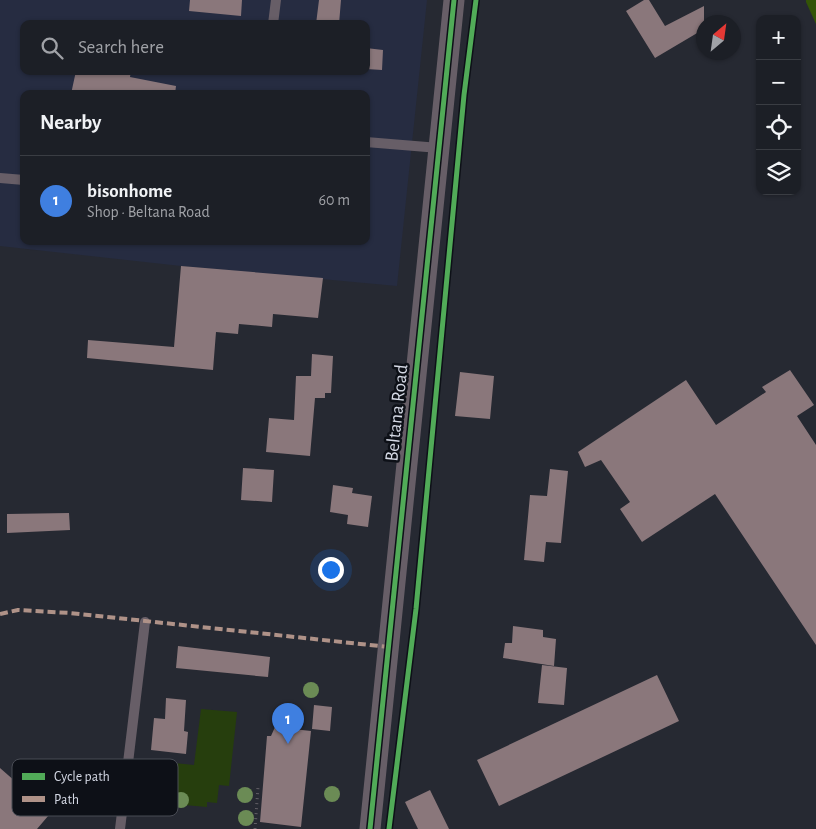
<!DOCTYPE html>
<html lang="en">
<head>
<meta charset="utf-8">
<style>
  body { margin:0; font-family:"Alegreya Sans",sans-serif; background:#25272e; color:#f1f3f6 }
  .controls { position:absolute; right:15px; top:15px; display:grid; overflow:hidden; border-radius:10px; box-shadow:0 1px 4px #0004 }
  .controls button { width:45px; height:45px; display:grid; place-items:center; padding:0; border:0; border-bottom:1px solid #3a3d43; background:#1c1f26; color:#f1f3f6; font:25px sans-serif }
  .compass { position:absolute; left:696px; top:15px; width:45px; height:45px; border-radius:50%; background:#1c1f26; box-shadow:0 1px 4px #0004; rotate:29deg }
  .you { position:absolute; left:330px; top:569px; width:18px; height:18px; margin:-12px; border:4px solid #fff; border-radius:50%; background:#1a73e8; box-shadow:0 0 0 8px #1a73e833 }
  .badge { display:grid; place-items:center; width:32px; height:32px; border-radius:50%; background:#8c9099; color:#fff; font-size:16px; font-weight:700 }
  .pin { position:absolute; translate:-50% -41px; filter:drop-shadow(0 1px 2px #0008) }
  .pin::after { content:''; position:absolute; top:26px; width:18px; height:15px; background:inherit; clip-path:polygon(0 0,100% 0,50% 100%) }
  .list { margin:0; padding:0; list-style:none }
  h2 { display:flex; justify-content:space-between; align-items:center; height:65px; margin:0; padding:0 20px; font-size:21px }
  h2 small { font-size:16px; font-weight:400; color:#a0a2a7 }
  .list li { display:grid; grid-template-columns:32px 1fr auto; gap:15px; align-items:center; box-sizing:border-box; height:90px; padding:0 20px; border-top:1px solid #3a3d43 }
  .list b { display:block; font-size:19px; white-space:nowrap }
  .list p { margin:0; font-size:16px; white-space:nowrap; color:#a0a2a7 }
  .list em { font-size:16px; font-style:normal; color:#a0a2a7 }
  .icon { flex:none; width:28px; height:28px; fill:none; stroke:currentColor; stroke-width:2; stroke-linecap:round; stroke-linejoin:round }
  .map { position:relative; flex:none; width:816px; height:829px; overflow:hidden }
  .search { position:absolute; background:#1c1f26; box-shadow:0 1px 4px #0004; left:20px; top:20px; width:350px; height:55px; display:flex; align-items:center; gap:12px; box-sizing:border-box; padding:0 18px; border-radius:10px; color:#a0a2a7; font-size:19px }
  .panel { position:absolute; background:#1c1f26; box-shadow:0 1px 4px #0004; left:20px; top:90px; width:350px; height:155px; border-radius:10px }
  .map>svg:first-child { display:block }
  .built { fill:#262c41; fill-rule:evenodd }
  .green { fill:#263e0d }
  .forest { fill:#335407 }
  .building { fill:#8a777b }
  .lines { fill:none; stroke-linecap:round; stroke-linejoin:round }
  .path { stroke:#625f66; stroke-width:3; stroke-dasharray:1 4; stroke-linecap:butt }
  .service { stroke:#675e67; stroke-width:10 }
  .minor { stroke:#675e67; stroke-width:21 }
  .quiet { stroke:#af9288; stroke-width:4; stroke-dasharray:8 4; stroke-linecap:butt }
  .cycleway-casing { stroke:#0d1017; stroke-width:8 }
  .cycleway { stroke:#51ab58; stroke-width:5 }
  .tree { fill:#6b8b55 }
  .labels { text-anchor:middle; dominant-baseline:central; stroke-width:5; stroke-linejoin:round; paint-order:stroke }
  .street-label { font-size:19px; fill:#d5d9e5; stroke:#0d1017 }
  .key { fill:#0d1017; stroke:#494c55; stroke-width:1 }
  .key-label { font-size:14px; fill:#d5d9e5 }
</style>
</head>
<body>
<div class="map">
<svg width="816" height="829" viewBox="0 0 816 829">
  <rect width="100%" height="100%" fill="#262932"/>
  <path class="built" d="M0 0H427L397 286 181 266 0 246ZM24 24H366V71H24ZM24 94H366V241H24Z"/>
  <path class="green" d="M201 709 237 712 229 786 219 785 217 803 207 802V807L150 802 154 761 194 765Z"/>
  <path class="forest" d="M806 0H816V24L806 2Z"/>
  <path class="building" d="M190 0H242L241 16 189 11Z
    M319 0H341L339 24H316Z
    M644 0H649L665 26 704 6V29L655 58 626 11Z
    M366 48 383 50 382 70 366 69Z
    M76 71H131L130 77 176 86 175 94H71Z
    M181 266 323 278 318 318 273 314 272 327 239 324 238 334 216 332 213 370 87 358 88 340 174 347Z
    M312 354 333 356 331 393H325V398H315L310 456 266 452 269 418 294 420 296 376H311Z
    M790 370 814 405 797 416 816 445V645L715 494 642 542 620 509 630 502 601 460 585 467 578 452 686 380 716 425 766 392 762 387Z
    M460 372 494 376 490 419 455 416Z
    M243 468 274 470 272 502 241 500Z
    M550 469 568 471 561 543 546 542 544 562 524 560 530 495 547 496Z
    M333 485 353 488 352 493 372 496 368 527 347 524 348 515 330 512Z
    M69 513 70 530 7 533V514Z
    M513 626 543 630V637L556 639 554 666 503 658 505 643H512Z
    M178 646 270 657 268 677 176 668Z
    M542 665 567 668 564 705 538 703Z
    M657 675 679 721 499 806 477 760Z
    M166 698 186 700 184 731 188 732 186 754 151 750 154 718 165 719Z
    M314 705 332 707 330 731 312 729Z
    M275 727 311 731 301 827 260 822 267 736H271Z
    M0 768 32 796 41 785 60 802 37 829H0Z
    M430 790 449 829H418L405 802Z"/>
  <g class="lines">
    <path class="path" d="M255 829 258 787"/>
    <path class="service" d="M273 24 276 0
      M366 142 439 148
      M0 178 24 180
      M120 829 145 622"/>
    <path class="minor" d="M370 829 454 0"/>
    <path class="quiet" d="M0 614 18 610 70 613 389 647"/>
    <g class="cycleway-casing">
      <path id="cycleway" d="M370 829 454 0
        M389 829 416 609 464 95 476 0"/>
    </g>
    <use href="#cycleway" class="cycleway"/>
  </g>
  <g class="tree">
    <circle cx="311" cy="690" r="8"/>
    <circle cx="332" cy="794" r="8"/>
    <circle cx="245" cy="795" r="8"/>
    <circle cx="181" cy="800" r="8"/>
    <circle cx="246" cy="818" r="8"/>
  </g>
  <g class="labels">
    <g class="street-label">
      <text transform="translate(397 413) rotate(-84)">Beltana Road</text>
    </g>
  </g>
  <rect x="12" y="759" width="166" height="57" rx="8" class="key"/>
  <rect x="22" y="773" width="23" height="7" fill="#51ab58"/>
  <rect x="22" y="796" width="23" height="6" fill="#af9288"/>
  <g class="key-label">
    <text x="54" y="781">Cycle path</text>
    <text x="54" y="804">Path</text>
  </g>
</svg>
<div class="controls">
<button>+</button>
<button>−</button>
<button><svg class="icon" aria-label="locate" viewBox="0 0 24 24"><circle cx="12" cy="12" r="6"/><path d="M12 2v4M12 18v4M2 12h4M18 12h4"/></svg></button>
<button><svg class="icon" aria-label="layers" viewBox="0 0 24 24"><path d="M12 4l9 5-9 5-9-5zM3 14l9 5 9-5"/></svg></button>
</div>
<svg class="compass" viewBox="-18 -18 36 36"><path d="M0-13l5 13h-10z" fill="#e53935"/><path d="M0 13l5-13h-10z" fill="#a0a2a7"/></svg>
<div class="you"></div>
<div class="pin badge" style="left:288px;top:744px;background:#3f7fe0">1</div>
<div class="search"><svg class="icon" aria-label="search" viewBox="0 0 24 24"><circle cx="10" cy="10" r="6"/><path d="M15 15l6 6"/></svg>Search here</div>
<section class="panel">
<h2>Nearby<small></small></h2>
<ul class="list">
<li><span class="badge" style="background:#3f7fe0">1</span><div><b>bisonhome</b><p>Shop · Beltana Road</p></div><em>60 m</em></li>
</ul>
</section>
</div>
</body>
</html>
